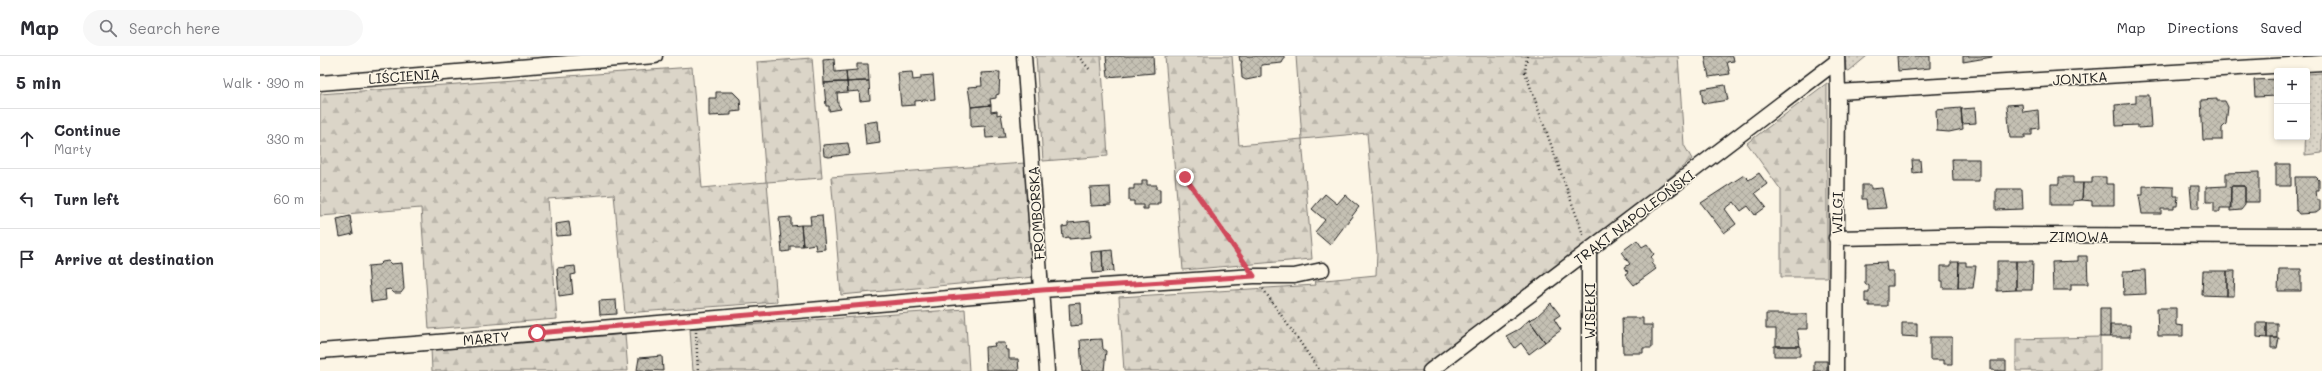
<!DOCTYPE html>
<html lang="en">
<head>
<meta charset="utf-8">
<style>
  body { margin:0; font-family:Mali,sans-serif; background:#f7f7f7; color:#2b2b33 }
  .controls { position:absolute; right:12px; top:12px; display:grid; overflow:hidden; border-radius:4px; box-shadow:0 2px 6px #0003 }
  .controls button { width:36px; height:36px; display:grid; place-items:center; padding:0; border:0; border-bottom:1px solid #e1e1e2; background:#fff; color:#2b2b33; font:20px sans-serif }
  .stop { position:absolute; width:12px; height:12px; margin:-9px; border:3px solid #d1495b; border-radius:50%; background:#fff }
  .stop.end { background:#d1495b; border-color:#fff; box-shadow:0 1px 4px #0008 }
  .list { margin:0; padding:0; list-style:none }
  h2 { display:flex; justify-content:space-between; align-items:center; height:52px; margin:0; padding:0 16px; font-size:17px }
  h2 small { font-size:13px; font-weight:400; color:#7c7c81 }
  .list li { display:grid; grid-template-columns:26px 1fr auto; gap:12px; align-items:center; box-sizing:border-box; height:60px; padding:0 16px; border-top:1px solid #e1e1e2 }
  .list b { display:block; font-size:15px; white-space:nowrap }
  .list p { margin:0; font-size:13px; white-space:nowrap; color:#7c7c81 }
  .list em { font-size:13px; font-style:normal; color:#7c7c81 }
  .icon { flex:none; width:22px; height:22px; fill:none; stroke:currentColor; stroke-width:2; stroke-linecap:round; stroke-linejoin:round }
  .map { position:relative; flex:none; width:2002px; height:315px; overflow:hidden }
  header { display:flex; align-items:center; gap:24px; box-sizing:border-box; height:56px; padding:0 20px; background:#fff; border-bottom:1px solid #e1e1e2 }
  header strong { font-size:19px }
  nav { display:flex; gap:22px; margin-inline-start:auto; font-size:14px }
  .search { width:280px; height:36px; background:#f7f7f7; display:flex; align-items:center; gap:10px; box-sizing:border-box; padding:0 14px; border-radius:22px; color:#7c7c81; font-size:15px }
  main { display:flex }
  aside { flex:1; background:#fff }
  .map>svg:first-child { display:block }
  .grass { fill:url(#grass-dots); stroke:#7c7872 }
  .forest { fill:url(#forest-firs); stroke:#7c7872 }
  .building { fill:url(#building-cross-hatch); stroke:#1c1c1c }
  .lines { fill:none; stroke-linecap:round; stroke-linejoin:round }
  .minor-casing { stroke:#1c1c1c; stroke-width:17 }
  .path { stroke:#1c1c1c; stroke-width:2.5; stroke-dasharray:1 3; stroke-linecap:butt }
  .minor { stroke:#fcf5e5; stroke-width:14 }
  .route { stroke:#d1495b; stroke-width:5 }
  .labels { text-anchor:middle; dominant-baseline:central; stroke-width:3; stroke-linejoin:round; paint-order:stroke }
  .street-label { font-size:14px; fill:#1c1c1c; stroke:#fcf5e5 }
</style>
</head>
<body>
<header>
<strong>Map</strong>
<div class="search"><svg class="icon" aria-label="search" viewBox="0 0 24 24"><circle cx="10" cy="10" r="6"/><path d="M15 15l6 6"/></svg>Search here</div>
<nav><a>Map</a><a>Directions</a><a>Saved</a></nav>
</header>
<main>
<aside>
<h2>5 min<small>Walk · 390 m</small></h2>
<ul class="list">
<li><svg class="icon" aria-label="ahead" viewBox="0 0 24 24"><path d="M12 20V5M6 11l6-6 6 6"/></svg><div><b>Continue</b><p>Marty</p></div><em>330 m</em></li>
<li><svg class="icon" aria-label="left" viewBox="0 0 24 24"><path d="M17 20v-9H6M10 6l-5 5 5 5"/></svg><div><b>Turn left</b></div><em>60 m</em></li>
<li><svg class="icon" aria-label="arrive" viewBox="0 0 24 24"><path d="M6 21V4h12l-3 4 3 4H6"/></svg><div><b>Arrive at destination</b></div></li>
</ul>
</aside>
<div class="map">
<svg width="2002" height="315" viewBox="0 0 2002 315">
  <defs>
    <pattern id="grass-dots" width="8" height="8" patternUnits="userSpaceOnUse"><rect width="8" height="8" fill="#dbd5c8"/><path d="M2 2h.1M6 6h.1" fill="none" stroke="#bbb6ab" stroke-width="1.8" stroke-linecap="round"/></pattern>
    <pattern id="forest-firs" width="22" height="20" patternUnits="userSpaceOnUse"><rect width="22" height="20" fill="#dbd5c8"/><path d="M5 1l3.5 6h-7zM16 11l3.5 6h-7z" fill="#bbb6ab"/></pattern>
    <pattern id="building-cross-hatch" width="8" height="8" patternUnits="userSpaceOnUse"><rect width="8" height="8" fill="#c4c0b3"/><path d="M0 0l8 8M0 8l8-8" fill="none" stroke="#a8a499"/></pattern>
  </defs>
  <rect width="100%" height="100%" fill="#fcf5e5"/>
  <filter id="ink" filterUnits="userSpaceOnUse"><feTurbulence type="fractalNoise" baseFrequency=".025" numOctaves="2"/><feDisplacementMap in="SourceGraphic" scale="8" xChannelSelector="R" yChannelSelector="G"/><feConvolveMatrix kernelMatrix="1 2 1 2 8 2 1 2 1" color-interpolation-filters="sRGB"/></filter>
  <g filter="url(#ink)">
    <path class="grass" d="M1525 0H1547L1529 15 1526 14Z
      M2002 17V97L1985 99 1987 18Z"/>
    <path class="forest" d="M716 0H781L788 100 723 105Z
      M845 0H912L919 89 982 83 976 0H1358L1364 89 1372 103 1277 182 1106 315H804L799 241 996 229 995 225 1056 219 1057 197 1047 77 982 83 992 203 863 214Z
      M492 2 502 122 447 126 457 246 305 257 294 138 228 143 237 263 109 273 101 152 0 160V38L372 11 382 132 446 126 437 6Z
      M1507 27V221H1461V134L1427 87Z
      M705 107 714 221 521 239 511 121Z
      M645 253 649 315H373L370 273Z
      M305 278 308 315H112L111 292Z
      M1780 281V315H1696V283Z"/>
    <path class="building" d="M786 0H833L834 17 788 21Z
      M919 0H964V3L962 7 941 9V21L926 24 922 22 921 8 922 5H920Z
      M1385 0H1413L1414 5 1407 6 1410 18 1389 21Z
      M1577 0H1610V12L1578 15Z
      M1643 0H1672V1L1643 6Z
      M514 3 515 16 526 15 527 26 504 27 503 4Z
      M537 8H548L549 25 527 26 526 15 537 14Z
      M592 16 593 24 601 23V20L613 19 615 43 595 45V49L581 50 578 17Z
      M680 16 679 38 676 39V42L670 43 671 49 651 51 648 31 662 30 661 17Z
      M1957 23V40L1935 41 1934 24Z
      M538 25H549L550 44 540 45 539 35 528 36 527 26Z
      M516 26H527L528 36 517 37 518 48 521 53 509 55V50H506L504 27Z
      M1405 29 1408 44 1383 48 1381 33Z
      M396 36H413L420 43 421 55 411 56V59L389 60V42H396Z
      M1816 39H1829L1831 71 1818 72V69L1796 70 1795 49 1816 47Z
      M1897 43V45H1905L1908 51 1906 68 1902 72V84H1883L1881 44Z
      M1702 48 1703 56 1718 54 1719 72 1712 73V79H1705V82H1690L1687 49Z
      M671 49V56L677 55V59L681 58 685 81 666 82 665 70 651 71V51Z
      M1641 52 1643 73 1629 76 1617 75 1616 54Z
      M1655 52 1656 67 1642 68 1641 53Z
      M558 65 560 87 546 89 544 67Z
      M528 87 530 98 509 101 504 100 503 89Z
      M1632 103H1659V125H1633Z
      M1592 104H1600L1601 116 1593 117Z
      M1956 108H1971V130H1956Z
      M1939 116V146H1925V130H1911V152H1900V156H1894V146H1886V131L1906 130V117Z
      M1439 117 1447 128 1435 137 1446 151 1435 159 1428 150 1421 155 1414 146 1405 153 1416 168 1404 177 1381 147 1424 119 1429 124Z
      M1739 121H1753V127H1763L1762 144 1753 145V149H1731V128H1739Z
      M1772 121H1786V128H1794V149H1772V145L1762 144 1763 127H1772Z
      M1975 121H1996L1999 124V134H1996L1997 144H2000V154L1996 157 1979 158 1976 154Z
      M822 124H827V129H837V133H840V147H837V149H828V153H823V149H814V145H809V133H814V129H822Z
      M1542 129H1551V133L1562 132 1566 152 1547 153 1546 143H1542Z
      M1823 130 1854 131V140H1858L1857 150H1854V153H1841V158H1822L1819 139H1823Z
      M1870 130H1879V152H1872Z
      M1911 130H1925V149L1921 154 1910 155Z
      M790 131 791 149 771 150 770 132Z
      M1676 133H1702L1703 153 1676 154Z
      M1005 138 1017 148 1025 139 1039 151 1010 189 995 176 1005 164 992 153Z
      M502 159 505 193 496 194 495 188 483 190 481 169H491L490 160Z
      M30 160 33 178 20 181 17 163Z
      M471 161V170L481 169 483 190H470V195L462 196 459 162Z
      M770 165 771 181 749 183V181L743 182 742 171 748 170V167Z
      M249 166 251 179 236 180 235 168Z
      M1317 184 1322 191 1327 188 1334 198 1331 201 1334 205 1331 207 1336 213 1314 229 1305 218 1308 216 1305 211 1310 208 1301 196Z
      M792 194 794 215 783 216 782 195Z
      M782 195 783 216 773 217 771 196Z
      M1758 200H1767L1768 228H1751V234H1733L1732 206 1758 205Z
      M68 205 71 208 82 207 84 233 81 237H74L70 233 65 234 66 244 51 246 48 210 59 209 62 206Z
      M1677 205H1696V234L1677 235Z
      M1696 205H1713L1712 234H1696Z
      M1566 206 1567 215H1573V230H1567V250H1549V246H1545V236H1549V230L1545 227V207Z
      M1631 206H1639L1638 232H1623V225H1621V210H1631Z
      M1639 206H1646V210H1656L1653 232H1638Z
      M255 210 256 218 251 219 253 238 239 240 237 212Z
      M1959 213H1981V235H1958Z
      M1825 214 1826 238 1804 239 1803 215Z
      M1883 215H1907V240L1882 239Z
      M1907 215H1915L1914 240H1907Z
      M296 244 297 258 280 259 279 245Z
      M761 247 762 269 750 270 749 248Z
      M1231 247 1240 259 1234 263 1241 274 1225 286 1209 264 1216 261Z
      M1780 252H1790V281H1780Z
      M1837 252H1856V269L1863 270V280H1838Z
      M1446 258H1487V273H1477L1480 290H1456V273H1446Z
      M1302 262H1323V269H1332V292H1323V297H1303Z
      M1209 264 1225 286 1209 298 1201 287 1195 292 1186 280 1199 273Z
      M1582 267H1597V281L1582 280Z
      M1937 267H1947V282L1937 281Z
      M1947 267H1957V282H1947Z
      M1790 269H1810V281H1790Z
      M1610 281H1632V308H1624V304H1610Z
      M1951 282H1959L1957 292H1951Z
      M782 283 783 293 786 295 784 315H762L760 284Z
      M674 287H685L686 294H689V303H698L699 315 666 314 665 291 675 290Z
      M1454 290H1480V300H1454Z
      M342 300 343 315 317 314 319 302Z
      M1494 305H1507V315H1494Z
      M1671 305H1686V315L1671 314Z"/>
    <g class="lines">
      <g class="minor-casing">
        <path id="minor" d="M704 0 727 315
          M0 27 335 0
          M1518 36 2002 7
          M1516 182 1670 179 2002 180
          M1269 195V315
          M0 295 94 288 722 234 934 220H974L1002 214
          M1110 315 1517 5
          M1516 315 1518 36 1517 0"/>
      </g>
      <path class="path" d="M758 0 771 15
        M1207 0 1205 16 1264 181
        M865 121 925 208
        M943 233 1000 315
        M376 276 378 315"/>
      <use href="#minor" class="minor"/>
    </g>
  </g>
  <g class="lines" filter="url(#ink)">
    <path class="route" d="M217 277 722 234 934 220 865 121"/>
  </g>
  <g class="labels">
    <g class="street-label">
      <text transform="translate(84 20) rotate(-4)">LIŚCIENIA</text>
      <text transform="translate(1760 22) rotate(-4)">JONTKA</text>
      <text transform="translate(716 157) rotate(-94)">FROMBORSKA</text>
      <text transform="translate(1517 157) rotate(-89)">WILGI</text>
      <text transform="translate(1314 161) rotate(-37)">TRAKT NAPOLEOŃSKI</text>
      <text x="1759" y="180">ZIMOWA</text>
      <text transform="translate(1269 255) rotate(-90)">WISEŁKI</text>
      <text transform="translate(166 282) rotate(-5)">MARTY</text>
    </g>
  </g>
</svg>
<div class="controls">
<button>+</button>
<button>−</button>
</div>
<div class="stop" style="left:217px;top:277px"></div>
<div class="stop end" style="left:865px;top:121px"></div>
</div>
</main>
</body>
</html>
